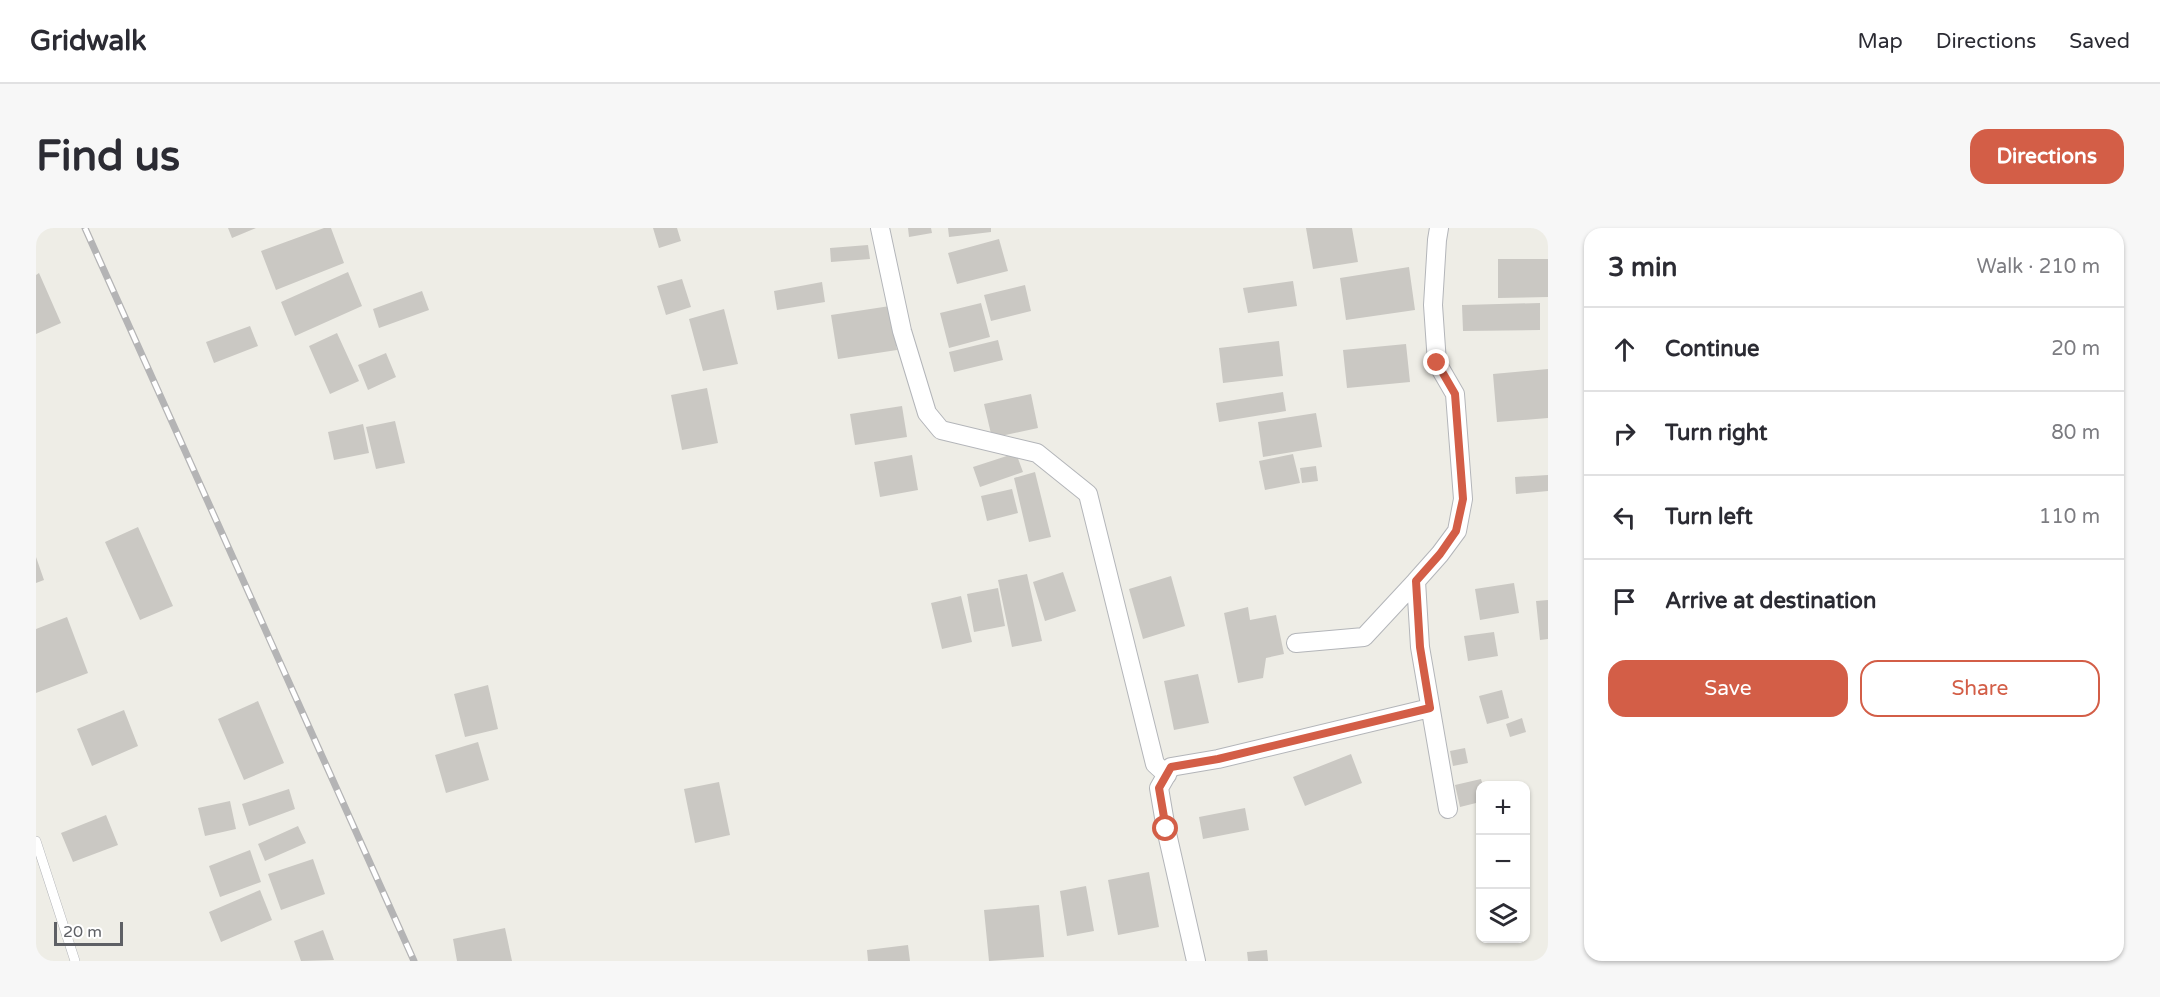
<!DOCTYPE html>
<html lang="en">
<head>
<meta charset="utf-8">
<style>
  body { margin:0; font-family:"Varela Round",sans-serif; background:#f7f7f7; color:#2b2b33 }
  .controls { position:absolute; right:18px; bottom:18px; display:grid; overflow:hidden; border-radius:12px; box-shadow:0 2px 4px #0004 }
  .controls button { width:54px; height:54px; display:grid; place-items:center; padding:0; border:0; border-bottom:2px solid #e1e1e2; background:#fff; color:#2b2b33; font:30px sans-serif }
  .scale { position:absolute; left:18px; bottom:15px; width:69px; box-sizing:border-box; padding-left:6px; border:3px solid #5e6065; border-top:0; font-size:16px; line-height:21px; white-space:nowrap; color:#5e6065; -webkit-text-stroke:4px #fff; paint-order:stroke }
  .stop { position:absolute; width:18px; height:18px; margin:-14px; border:4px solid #d35e47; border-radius:50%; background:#fff }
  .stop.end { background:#d35e47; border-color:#fff; box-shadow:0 2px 6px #0008 }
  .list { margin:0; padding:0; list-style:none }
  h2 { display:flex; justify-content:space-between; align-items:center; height:78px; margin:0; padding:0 24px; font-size:26px }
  h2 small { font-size:20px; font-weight:400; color:#7c7c81 }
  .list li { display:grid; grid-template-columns:39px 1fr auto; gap:18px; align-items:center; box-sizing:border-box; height:84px; padding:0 24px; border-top:2px solid #e1e1e2 }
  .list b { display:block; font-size:22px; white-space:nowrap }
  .list em { font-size:20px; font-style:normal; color:#7c7c81 }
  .actions { display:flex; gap:12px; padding:18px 24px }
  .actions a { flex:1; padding:14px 0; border:2px solid #d35e47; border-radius:18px; text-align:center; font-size:21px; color:#d35e47 }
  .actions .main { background:#d35e47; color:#fff }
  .icon { flex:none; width:33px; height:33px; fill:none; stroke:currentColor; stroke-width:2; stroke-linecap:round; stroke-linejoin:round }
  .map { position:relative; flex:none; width:1512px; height:733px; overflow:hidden; border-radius:18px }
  header { display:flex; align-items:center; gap:36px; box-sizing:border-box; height:84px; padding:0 30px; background:#fff; border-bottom:2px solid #e1e1e2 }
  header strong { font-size:28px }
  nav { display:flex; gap:33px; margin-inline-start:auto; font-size:21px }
  .intro { display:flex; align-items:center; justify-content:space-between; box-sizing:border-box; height:144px; padding:0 36px }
  h1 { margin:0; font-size:42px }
  .button { padding:15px 27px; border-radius:18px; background:#d35e47; color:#fff; font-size:21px; font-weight:700 }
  main { display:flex; gap:36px; padding:0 36px }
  aside { flex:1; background:#fff; border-radius:18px; box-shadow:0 2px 4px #0004 }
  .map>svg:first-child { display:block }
  .building { fill:#cac8c3 }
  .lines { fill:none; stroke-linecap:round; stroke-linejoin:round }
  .service-casing { stroke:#b3b5b9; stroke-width:10 }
  .minor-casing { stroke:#b3b5b9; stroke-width:20 }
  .service { stroke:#fff; stroke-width:9 }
  .minor { stroke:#fff; stroke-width:18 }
  .rail-casing { stroke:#b4b4b5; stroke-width:7 }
  .rail { stroke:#fff; stroke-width:4.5; stroke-dasharray:14; stroke-linecap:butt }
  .route { stroke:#d35e47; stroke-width:8 }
</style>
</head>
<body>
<header>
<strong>Gridwalk</strong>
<nav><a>Map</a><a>Directions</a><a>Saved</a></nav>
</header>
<div class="intro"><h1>Find us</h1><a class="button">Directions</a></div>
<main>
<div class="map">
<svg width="1512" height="733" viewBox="0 0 1512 733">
  <rect width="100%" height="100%" fill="#eeede6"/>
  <path class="building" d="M192 0H220L196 10Z
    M288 0H295L308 35 240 62 225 23Z
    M617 0H641L645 13 623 20Z
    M872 0H895L896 5 873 9Z
    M912 0H955V4L913 9Z
    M1270 0H1316L1322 34 1277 41Z
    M963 11 972 43 921 56 912 25Z
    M832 17 834 31 795 34 794 20Z
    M1462 31H1512V69L1462 70Z
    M1373 39 1379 82 1310 92 1304 50Z
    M312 44 326 78 259 108 245 74Z
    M3 45 25 95 0 106V47Z
    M646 51 655 79 630 87 621 58Z
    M1257 53 1261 78 1212 85 1207 60Z
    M786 54 789 74 741 82 738 63Z
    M989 57 995 83 955 93 948 67Z
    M386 63 393 82 343 100 337 81Z
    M945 75 954 109 913 120 904 85Z
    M1504 75V102L1427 103 1426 77Z
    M854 78 861 122 802 131 795 87Z
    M688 81 702 136 667 143 653 91Z
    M214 98 222 118 178 135 170 114Z
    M301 105 323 153 294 166 273 118Z
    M962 112 967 132 918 144 913 124Z
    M1243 113 1247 148 1187 155 1183 120Z
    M1370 116 1374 154 1311 160 1307 122Z
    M350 125 360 149 332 162 322 137Z
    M1512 141V190L1461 194 1457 146Z
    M671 160 682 215 646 222 635 167Z
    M1247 164 1250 183 1183 194 1180 175Z
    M995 166 1002 200 956 210 948 176Z
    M866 178 871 209 819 217 814 186Z
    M1280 185 1286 219 1227 229 1222 194Z
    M359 193 369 235 340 241 330 199Z
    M327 196 333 225 298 232 292 204Z
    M980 225 987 244 944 259 937 239Z
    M1257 226 1264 255 1229 262 1223 233Z
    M876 227 882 262 844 269 838 234Z
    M1280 238 1282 253 1266 255 1264 240Z
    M999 244 1015 309 993 314 978 250Z
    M1512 247V263L1480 266 1479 249Z
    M976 261 982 285 951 293 945 268Z
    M102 299 137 378 104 392 69 314Z
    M0 329 8 352 0 355Z
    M1027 344 1040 383 1009 393 997 354Z
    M991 346 1006 413 976 419 962 352Z
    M1135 348 1149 398 1107 411 1093 361Z
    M1478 355 1483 385 1444 392 1439 361Z
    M962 360 969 398 938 404 931 366Z
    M925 368 936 414 906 421 895 375Z
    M1512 372V411L1504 412 1500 373Z
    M1212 379 1214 392 1240 387 1248 426 1230 430 1227 450 1202 455 1188 385Z
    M31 389 52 445 0 465V401Z
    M1458 404 1462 428 1432 433 1428 408Z
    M1162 446 1173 495 1138 502 1128 453Z
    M452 457 462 501 429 509 418 466Z
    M1466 462 1473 490 1451 496 1443 468Z
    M222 473 248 535 208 552 182 491Z
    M88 482 102 518 56 538 41 501Z
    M1486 490 1490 504 1474 509 1470 496Z
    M442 514 453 552 410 565 399 527Z
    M1429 520 1432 535 1417 538 1414 523Z
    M1315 526 1326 555 1269 578 1257 549Z
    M1445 551 1447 558H1444V574L1424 579 1419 557Z
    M683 554 694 607 659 615 648 561Z
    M253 561 259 581 213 598 206 576Z
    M194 573 200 601 169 608 162 580Z
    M1209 580 1213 602 1167 611 1163 589Z
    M70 587 82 617 37 634 25 605Z
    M262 598 270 615 229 633 222 616Z
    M214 622 225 654 184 669 173 638Z
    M277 631 289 666 245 682 232 646Z
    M1113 644 1123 699 1082 707 1072 652Z
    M1050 658 1058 703 1031 708 1024 663Z
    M224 662 236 692 185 714 173 684Z
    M1003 677 1008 729 953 733 948 682Z
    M469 700 476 733H421L417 711Z
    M287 702 298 732 265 733 258 713Z
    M872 717 874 733H832L831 722Z
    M1231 722 1232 733H1212L1211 724Z"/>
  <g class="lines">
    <g class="service-casing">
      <path id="service" d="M0 613 39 733"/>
    </g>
    <g class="minor-casing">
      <path id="minor" d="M844 0 866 103 891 185 905 202 1001 225 1052 266 1119 536 1131 547
        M1403 0 1401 12 1397 77 1401 135 1419 166 1427 271 1421 303 1404 326 1380 353 1384 419 1412 581
        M1260 415 1328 409 1380 353
        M1160 733 1130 601 1123 560 1135 539 1182 531 1394 480"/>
    </g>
    <use href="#service" class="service"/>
    <use href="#minor" class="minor"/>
    <g class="rail-casing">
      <path id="rail" d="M49 0 378 733"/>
    </g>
    <use href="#rail" class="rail"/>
  </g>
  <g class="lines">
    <path class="route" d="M1130 601 1123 560 1135 539 1182 531 1394 480 1384 419 1380 353 1404 326 1420 303 1427 271 1419 166 1401 135"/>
  </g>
</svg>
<div class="controls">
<button>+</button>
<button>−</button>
<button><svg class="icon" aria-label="layers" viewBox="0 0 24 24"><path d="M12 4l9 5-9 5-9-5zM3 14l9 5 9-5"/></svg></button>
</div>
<div class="scale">20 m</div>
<div class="stop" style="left:1130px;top:601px"></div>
<div class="stop end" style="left:1401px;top:135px"></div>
</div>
<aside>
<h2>3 min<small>Walk · 210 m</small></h2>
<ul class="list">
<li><svg class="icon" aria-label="ahead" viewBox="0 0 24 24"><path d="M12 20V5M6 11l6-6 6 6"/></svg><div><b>Continue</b></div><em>20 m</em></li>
<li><svg class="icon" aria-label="right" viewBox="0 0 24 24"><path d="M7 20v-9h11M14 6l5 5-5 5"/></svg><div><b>Turn right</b></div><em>80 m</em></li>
<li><svg class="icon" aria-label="left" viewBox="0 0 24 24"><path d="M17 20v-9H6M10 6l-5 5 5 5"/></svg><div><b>Turn left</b></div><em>110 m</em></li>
<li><svg class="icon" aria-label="arrive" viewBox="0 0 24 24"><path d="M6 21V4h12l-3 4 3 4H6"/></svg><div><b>Arrive at destination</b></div></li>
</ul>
<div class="actions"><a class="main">Save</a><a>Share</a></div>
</aside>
</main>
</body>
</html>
